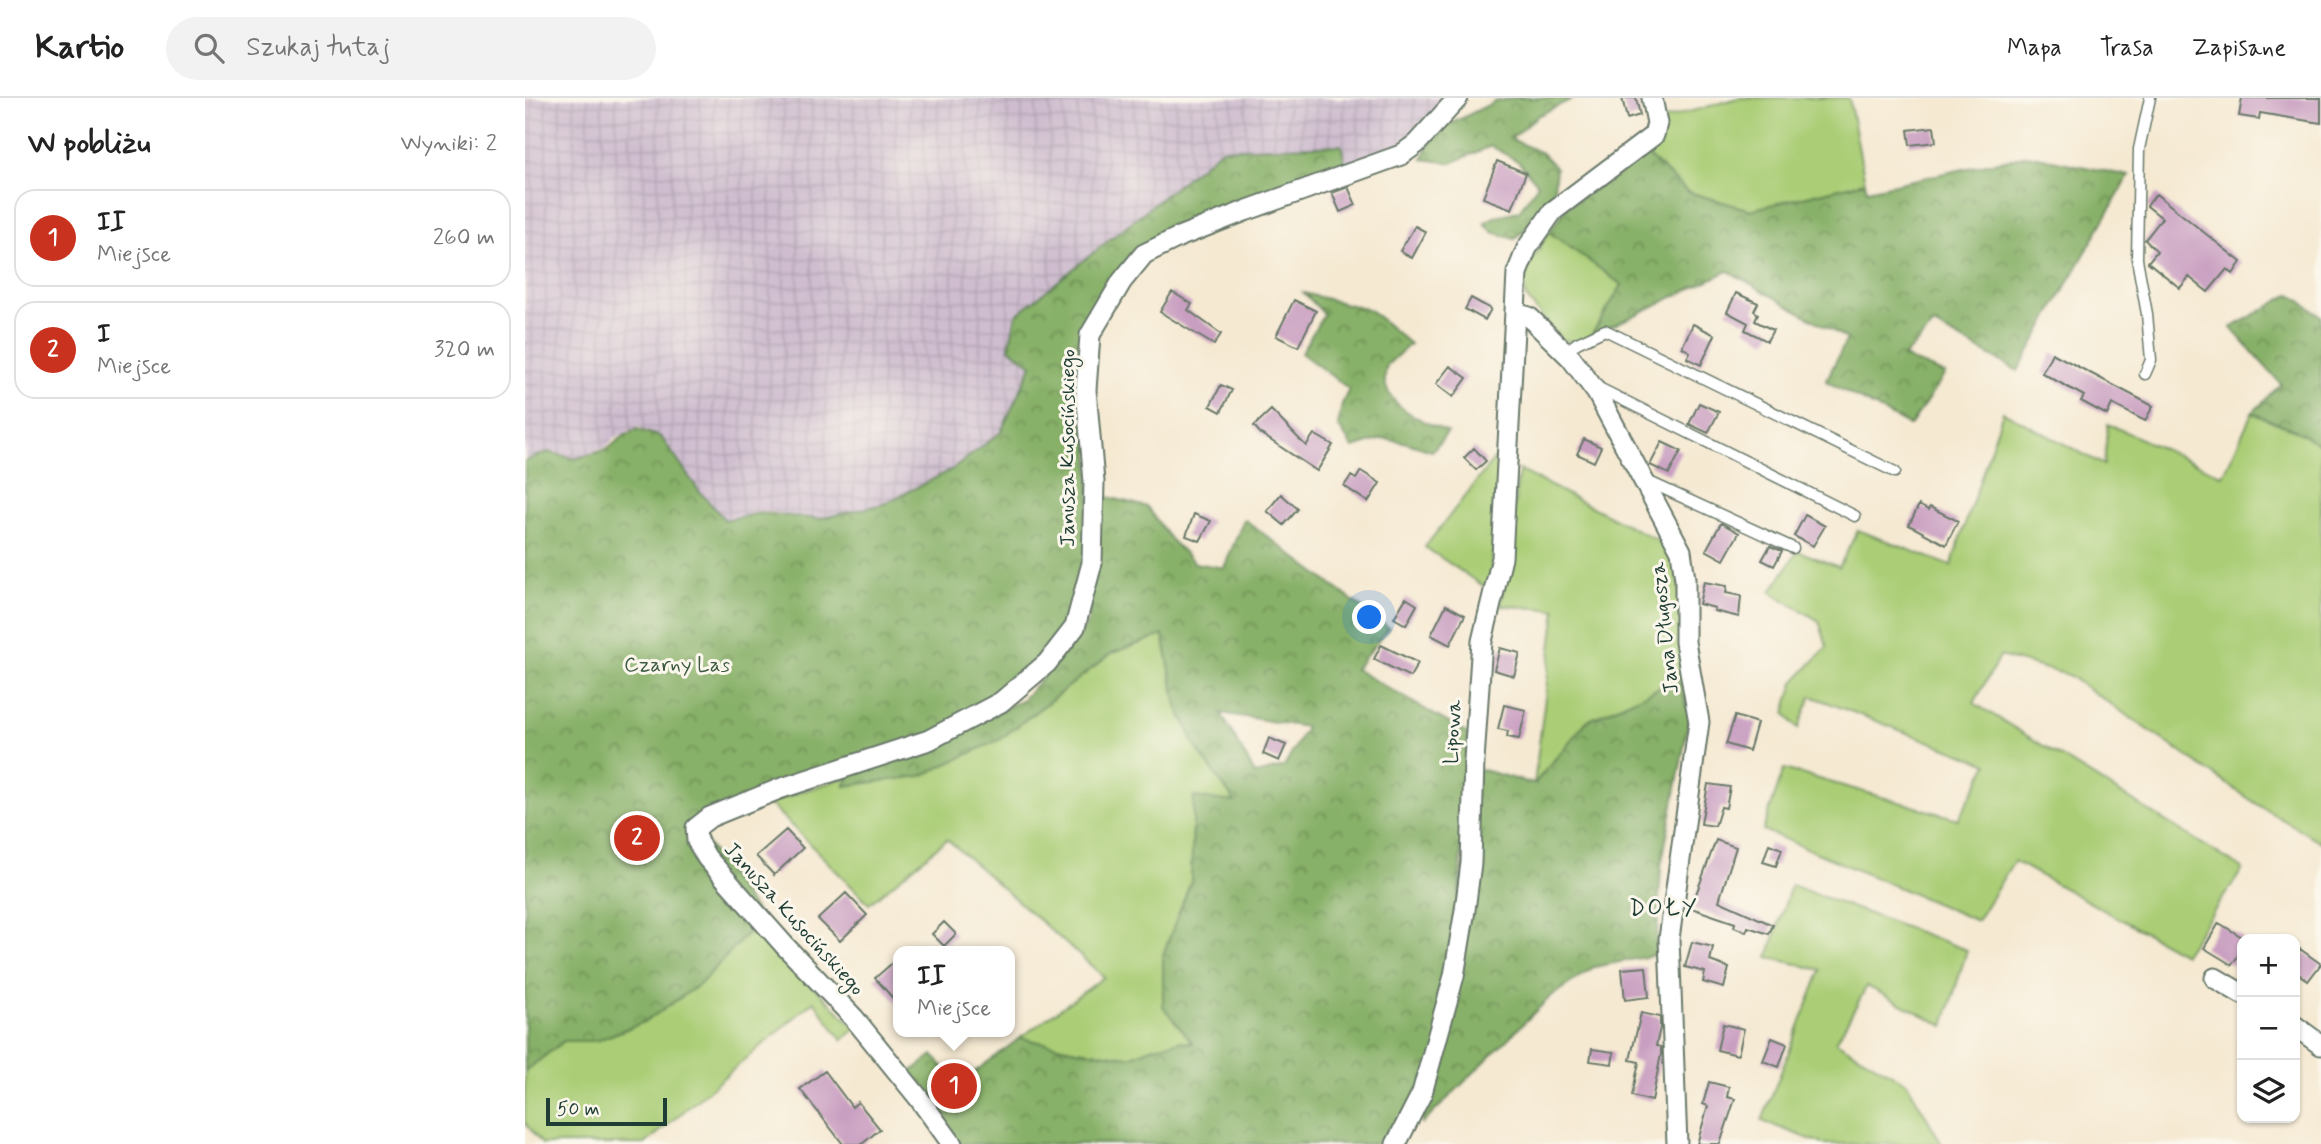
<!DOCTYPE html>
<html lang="pl">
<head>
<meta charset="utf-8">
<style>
  body { margin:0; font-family:Mynerve,sans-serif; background:#f2f2f2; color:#222 }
  .controls { position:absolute; right:21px; bottom:21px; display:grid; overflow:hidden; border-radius:14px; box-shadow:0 2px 5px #0004 }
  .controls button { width:63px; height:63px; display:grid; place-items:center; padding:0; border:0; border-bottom:2px solid #e0e0e0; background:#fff; color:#222; font:35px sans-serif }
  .scale { position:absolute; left:21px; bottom:18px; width:121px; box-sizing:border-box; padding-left:7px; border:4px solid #1f3d34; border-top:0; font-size:19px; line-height:24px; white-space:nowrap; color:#1f3d34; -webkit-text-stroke:5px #fbf7ec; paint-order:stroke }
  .you { position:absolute; left:845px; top:520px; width:24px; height:24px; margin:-18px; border:5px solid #fff; border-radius:50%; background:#1a73e8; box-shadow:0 0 0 10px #1a73e833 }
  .badge { display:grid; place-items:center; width:46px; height:46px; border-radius:50%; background:#c8321e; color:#fff; font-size:23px; font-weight:700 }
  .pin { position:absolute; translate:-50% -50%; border:4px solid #fff; box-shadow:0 2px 7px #0006 }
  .popup { position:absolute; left:368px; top:848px; width:122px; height:91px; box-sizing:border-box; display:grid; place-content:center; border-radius:14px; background:#fff; filter:drop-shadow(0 2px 5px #0005); font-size:23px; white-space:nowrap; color:#767676 }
  .popup b { font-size:26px; color:#222 }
  .popup::after { content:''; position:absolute; left:50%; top:100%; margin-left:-14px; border:14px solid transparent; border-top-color:#fff }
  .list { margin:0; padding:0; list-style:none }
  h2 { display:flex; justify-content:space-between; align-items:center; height:91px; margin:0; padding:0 28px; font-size:30px }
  h2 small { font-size:23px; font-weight:400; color:#767676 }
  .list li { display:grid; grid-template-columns:46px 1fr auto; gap:21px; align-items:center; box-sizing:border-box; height:98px; margin:0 14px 14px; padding:0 14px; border:2px solid #e0e0e0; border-radius:21px }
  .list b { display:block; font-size:26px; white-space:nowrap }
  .list p { margin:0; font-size:23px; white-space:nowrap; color:#767676 }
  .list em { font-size:23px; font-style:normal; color:#767676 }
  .icon { flex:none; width:38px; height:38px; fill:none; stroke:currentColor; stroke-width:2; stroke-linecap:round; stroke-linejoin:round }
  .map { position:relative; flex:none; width:1796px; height:1046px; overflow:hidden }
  header { display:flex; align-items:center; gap:42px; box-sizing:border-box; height:98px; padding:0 35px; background:#fff; border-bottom:2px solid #e0e0e0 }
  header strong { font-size:33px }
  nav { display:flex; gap:38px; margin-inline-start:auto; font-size:24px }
  .search { width:490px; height:63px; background:#f2f2f2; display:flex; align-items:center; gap:18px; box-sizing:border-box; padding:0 24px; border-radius:38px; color:#767676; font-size:26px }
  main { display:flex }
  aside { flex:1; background:#fff }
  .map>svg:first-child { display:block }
  .industrial { fill:url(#industrial-grid) }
  .green { fill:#aacd76; stroke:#648555; stroke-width:2 }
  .forest { fill:url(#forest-crowns); stroke:#53764e; stroke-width:2; fill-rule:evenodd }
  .building { fill:#c99fc1 }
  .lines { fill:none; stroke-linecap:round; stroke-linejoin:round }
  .service-casing { stroke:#6a796b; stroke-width:13 }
  .minor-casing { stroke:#6a796b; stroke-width:23 }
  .service { stroke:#fff; stroke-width:10 }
  .minor { stroke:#fff; stroke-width:19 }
  .labels { text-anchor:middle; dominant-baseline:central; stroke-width:6; stroke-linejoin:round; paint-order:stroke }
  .street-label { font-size:21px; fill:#1f3d34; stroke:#fbf7ec }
  .park-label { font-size:21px; fill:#3b5a41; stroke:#fbf7ec }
  .neighbourhood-label { font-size:23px; letter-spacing:2px; fill:#1f3d34; stroke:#fbf7ec }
</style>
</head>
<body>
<header>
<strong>Kartio</strong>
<div class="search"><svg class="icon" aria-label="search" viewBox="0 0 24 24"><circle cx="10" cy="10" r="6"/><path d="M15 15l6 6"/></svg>Szukaj tutaj</div>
<nav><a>Mapa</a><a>Trasa</a><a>Zapisane</a></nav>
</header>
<main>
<aside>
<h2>W pobliżu<small>Wyniki: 2</small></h2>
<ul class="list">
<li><span class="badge">1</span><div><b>II</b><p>Miejsce</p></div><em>260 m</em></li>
<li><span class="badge">2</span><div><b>I</b><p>Miejsce</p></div><em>320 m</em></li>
</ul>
</aside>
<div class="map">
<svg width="1796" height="1046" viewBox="0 0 1796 1046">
  <defs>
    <pattern id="industrial-grid" width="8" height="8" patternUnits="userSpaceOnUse" patternTransform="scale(1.75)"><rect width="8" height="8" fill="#cfbdcf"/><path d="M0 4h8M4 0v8" fill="none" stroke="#b1a3b2"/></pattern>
    <pattern id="forest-crowns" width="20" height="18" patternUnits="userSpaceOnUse" patternTransform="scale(1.75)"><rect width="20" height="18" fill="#87b067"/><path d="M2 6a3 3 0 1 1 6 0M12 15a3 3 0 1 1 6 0" fill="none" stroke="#6e9056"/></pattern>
  </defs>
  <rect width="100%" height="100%" fill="#fbf7ec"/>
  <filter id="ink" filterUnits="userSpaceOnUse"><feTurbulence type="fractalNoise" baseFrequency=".0143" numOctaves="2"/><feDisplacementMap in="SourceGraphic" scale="14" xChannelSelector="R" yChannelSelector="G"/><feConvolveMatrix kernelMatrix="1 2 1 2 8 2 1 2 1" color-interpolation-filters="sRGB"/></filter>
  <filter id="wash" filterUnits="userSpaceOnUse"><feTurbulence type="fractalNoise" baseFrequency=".00686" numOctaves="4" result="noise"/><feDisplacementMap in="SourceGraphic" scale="28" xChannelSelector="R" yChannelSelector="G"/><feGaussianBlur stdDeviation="1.57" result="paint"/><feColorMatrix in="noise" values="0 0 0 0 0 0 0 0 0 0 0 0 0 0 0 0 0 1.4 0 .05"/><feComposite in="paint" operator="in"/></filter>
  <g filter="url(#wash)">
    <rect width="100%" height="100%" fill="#f5e9d2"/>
    <path class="industrial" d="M0 0H925L877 46 842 60 820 65 816 48 697 51 507 267 476 334 428 371 359 406 293 421 237 413 200 422 174 393 135 340 113 329 90 340 81 349 50 361 23 354 0 362Z"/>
    <path class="green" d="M1213 0H1324L1340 84 1225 112 1163 94 1121 56 1133 46 1139 21Z
      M1024 134 1098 187 1066 238 1052 245 1035 241 1000 198 999 176Z
      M1478 314 1579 367 1583 326 1698 378 1727 315 1768 331 1796 347V744L1733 707 1543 577 1475 558 1449 605 1718 771 1659 856 1489 763 1452 823 1238 732 1259 671 1433 721 1463 666 1286 598 1273 631 1260 615 1269 584 1302 549 1294 523 1246 494 1273 453 1314 469 1333 432 1426 468Z
      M977 351 964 492 900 449Z
      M994 372 1142 447 1152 469 1165 618 1153 581 1062 623 1009 686 1031 512 976 507Z
      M638 537 652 608 671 649 711 705 669 700 666 783 638 857 668 946 622 952 605 959 552 952 495 940 579 879 422 741 344 806 247 708H234L324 678 320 687 474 642 587 555Z
      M1266 787 1442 852 1419 928 1342 888 1311 944 1382 985 1417 1046H1298L1237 1023 1296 872 1243 859Z
      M229 828 331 931 317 942 289 903 120 1046H17L0 1025V973L39 943H71L121 923 175 886Z"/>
    <path class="forest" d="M988 0H1049L1012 18 986 41 1017 55 1031 70 1029 92 1005 126 990 141 968 134 959 125 971 118 994 113 1013 86 994 64 966 48 926 65 897 61 911 33 969 4Z
      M816 47 820 65 812 74 650 136 604 158 564 237 565 465 549 529 522 565 404 642 171 730 236 821 175 886 121 923 71 943H39L0 973V363L23 354 50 361 83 351 98 338 112 331 136 339 174 393 200 422 236 415 293 421 359 406 428 371 476 334 507 267 484 250 491 217 697 51Z
      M1121 56 1163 94 1225 112 1340 84 1342 92 1503 57 1604 78 1493 273 1409 227 1378 259 1420 276 1385 328 1301 283 1322 241 1203 173 1066 238 1097 187 1024 134 1041 110Z
      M779 195 845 212 885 246 862 267C861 271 859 279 860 283 863 310 901 325 923 334L907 353 879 344 857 341 828 350 813 328 817 306 824 291 776 255 799 216Z
      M1766 196 1796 218V347L1768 331 1727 315 1756 286 1706 230Z
      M575 397 622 409 645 441 670 465 699 470 719 421 864 530 830 571 943 636 933 807 954 671 1009 686 1062 623 1153 581 1165 618 1136 768 1131 857 1069 869 1025 899 897 1026 896 1016 872 1046H425L378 980 408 957 426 978 448 975 495 940 552 952 605 959 629 949 655 943 668 945 638 909V857L666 783 669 699 710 704 671 649 652 608 638 537 587 555 474 642 396 678 320 688 324 678 449 628 498 601 547 547 563 525ZM696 615 781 629V630L759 669 730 676Z"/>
    <g id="blocks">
      <path class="building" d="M1097 0H1111L1115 17 1102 21Z
        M1717 0H1796V25L1735 15 1734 21 1714 18Z
        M1409 29 1411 44 1385 47 1383 32Z
        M972 63 1001 75 987 111 958 100Z
        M823 89 831 107 815 114 807 95Z
        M1631 96 1716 164 1708 176 1702 171 1683 194 1664 179 1655 190 1623 164 1632 153 1620 142 1637 120 1622 108Z
        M890 128 901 134 887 160 875 153Z
        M647 194 667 206 663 212 696 236 689 247 635 214Z
        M1211 195 1233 205 1229 213 1233 216 1230 223 1248 232 1242 243 1220 232 1223 225 1202 214Z
        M946 200 966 211 960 222 940 211Z
        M769 202 791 213 773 249 751 238Z
        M1168 226 1190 237 1176 267 1162 260 1165 254 1157 249Z
        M1527 255 1628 308 1620 323 1587 306 1582 317 1556 303 1559 298 1517 275Z
        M925 268 942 280 928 299 911 286Z
        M696 287 707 292 696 314 685 308Z
        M1174 305 1194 314 1183 335 1164 326Z
        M746 312 781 348 789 336 808 347 792 373 736 336 729 328Z
        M1059 341 1076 349 1069 364 1052 356Z
        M1137 344 1156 353 1144 376 1125 367Z
        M949 350 961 363 951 372 939 360Z
        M836 373 855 385 843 404 819 388 826 378 831 381Z
        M756 396 773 411 759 427 742 413Z
        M1394 407 1403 412 1405 409 1433 423 1421 447 1384 427Z
        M669 416 686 423 675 443 661 438Z
        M1280 417 1300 428 1288 448 1269 438Z
        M1196 425 1214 435 1199 462 1181 452Z
        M1245 448 1257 453 1249 468 1237 462Z
        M1179 484 1202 488 1201 495 1216 498 1214 519 1189 513 1190 510 1174 506Z
        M881 500 892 507 881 527 869 520Z
        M921 507 940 517 925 547 906 537Z
        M856 547 893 565 885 579 849 561Z
        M975 550 995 555 989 578 969 572Z
        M979 607 1001 612 994 641 982 639 983 633 973 631Z
        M1210 618 1232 625 1224 653 1201 646Z
        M744 640 761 647 754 663 738 656Z
        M1183 686 1205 689 1201 710 1196 709 1190 728 1176 726Z
        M261 732 278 750 249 777 231 758Z
        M1191 742 1211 749 1194 803 1248 827 1244 836 1223 829 1221 834 1209 829 1210 825 1166 810Z
        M1244 746 1257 751 1251 768 1238 764Z
        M321 795 342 817 315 843 293 821Z
        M419 824 431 836 419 848 407 836Z
        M1694 825 1717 839V851L1707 867 1679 850Z
        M1167 844 1188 849 1185 863 1204 870 1199 890 1178 884 1180 874 1160 869Z
        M1775 851 1796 866 1783 883 1770 873V858Z
        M373 860V906L350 880Z
        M1121 869 1124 899 1100 902 1097 871Z
        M1116 915 1135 919V930L1131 948 1136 949V956L1127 1003 1107 998 1114 964 1105 962Z
        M1198 926 1219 931 1213 957 1192 952Z
        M1247 940 1262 946 1254 969 1238 963Z
        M1067 951 1089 954 1087 966 1065 963Z
        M300 973 327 1009 333 1004 355 1031 337 1046H318L275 991Z
        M1184 984 1204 989 1202 999 1210 1001 1195 1046H1172L1183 1008 1178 1006Z"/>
    </g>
  </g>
  <g filter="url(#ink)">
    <use href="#blocks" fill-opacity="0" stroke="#6a796b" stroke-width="2"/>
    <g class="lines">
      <g class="service-casing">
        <path id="service" d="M1040 254 1052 245 1080 232 1370 374
          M1620 276 1626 262 1622 216 1612 161 1614 51 1625 0
          M1074 290 1330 418
          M1122 383 1268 450"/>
      </g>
      <g class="minor-casing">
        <path id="minor" d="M990 215 1004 219 1046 260 1072 295 1156 453 1160 481V544L1174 624 1144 841 1152 1046
          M1690 880 1717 896
          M1770 928 1796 947
          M427 1046 393 999 329 920 260 848 182 760 172 743 171 730 185 719 254 691 404 642 476 604 522 565 550 529 567 465 569 384 561 292 565 237 597 183 619 156 656 138 720 113 876 57 891 46 933 0
          M871 1046 897 995 929 878 940 812 946 765 949 662 957 543 977 460 992 175 1002 150 1028 113 1129 37 1132 25 1127 0"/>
      </g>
      <use href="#service" class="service"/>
      <use href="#minor" class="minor"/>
    </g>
  </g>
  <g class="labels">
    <g class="street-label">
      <text transform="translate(543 350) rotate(-90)">Janusza Kusocińskiego</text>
      <text transform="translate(1140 530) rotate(-96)">Jana Długosza</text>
      <text transform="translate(928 634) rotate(-87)">Lipowa</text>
      <text transform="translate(269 821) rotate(48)">Janusza Kusocińskiego</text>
    </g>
    <g class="park-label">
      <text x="152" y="567">Czarny Las</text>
    </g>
    <g class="neighbourhood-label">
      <text x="1139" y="811">DOŁY</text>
    </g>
  </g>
</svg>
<div class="controls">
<button>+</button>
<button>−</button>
<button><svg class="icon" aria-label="layers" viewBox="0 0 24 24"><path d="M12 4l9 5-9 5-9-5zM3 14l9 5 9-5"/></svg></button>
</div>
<div class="scale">50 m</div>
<div class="you"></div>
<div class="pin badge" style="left:429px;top:988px">1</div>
<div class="popup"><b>II</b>Miejsce</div>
<div class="pin badge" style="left:112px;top:740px">2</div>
</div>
</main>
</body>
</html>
